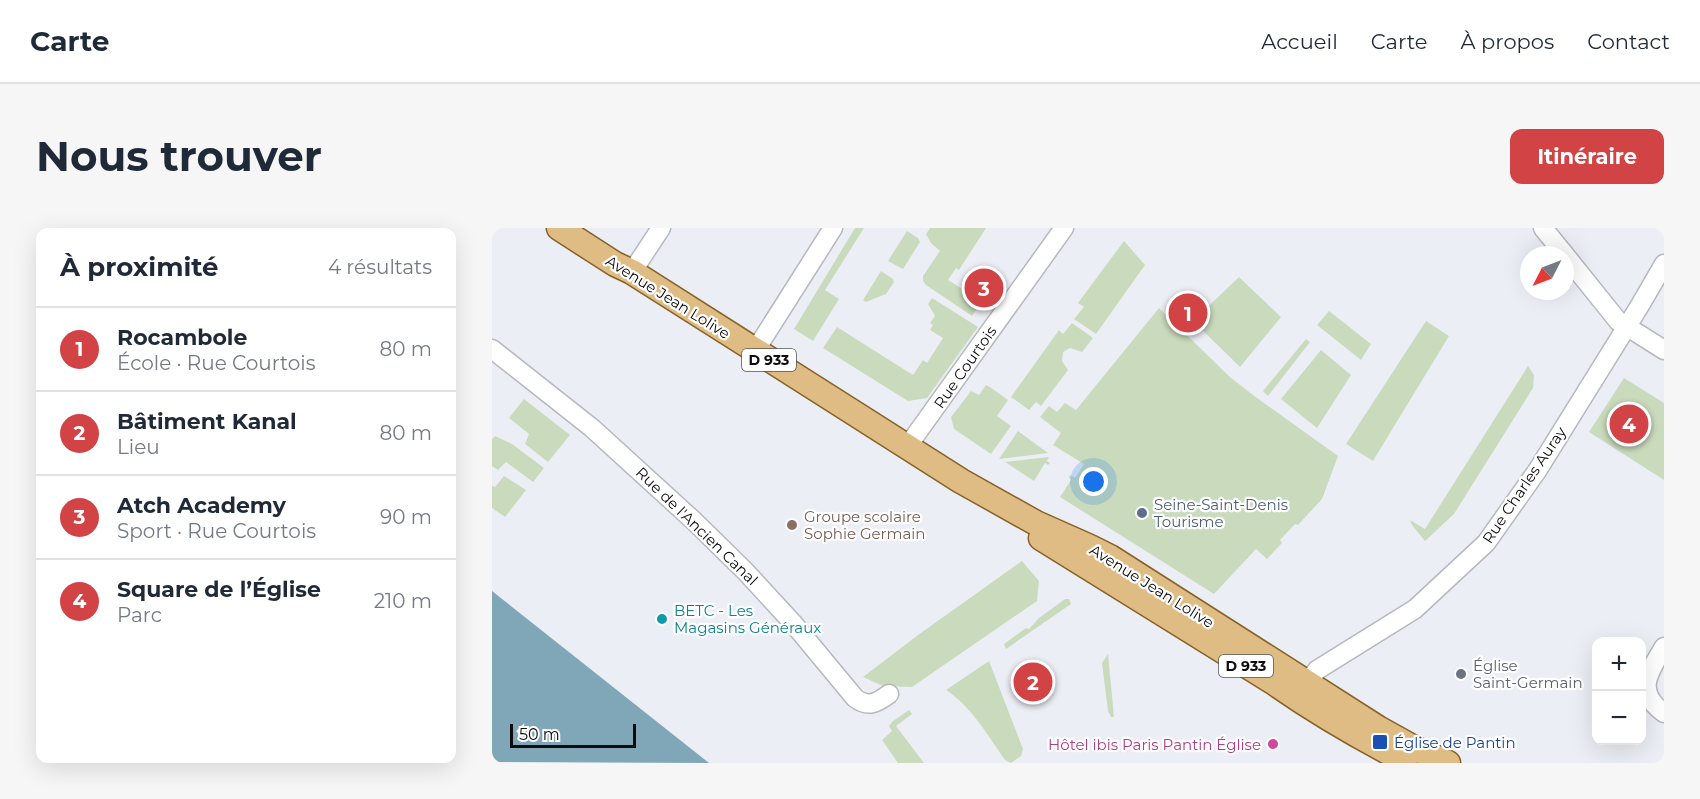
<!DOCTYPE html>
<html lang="fr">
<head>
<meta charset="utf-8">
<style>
  body { margin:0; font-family:Montserrat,sans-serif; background:#f6f6f7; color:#1f2937 }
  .controls { position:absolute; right:18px; bottom:18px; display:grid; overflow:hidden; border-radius:12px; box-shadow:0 6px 24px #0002 }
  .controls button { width:54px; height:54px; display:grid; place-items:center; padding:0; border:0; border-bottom:2px solid #e0e1e3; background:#fff; color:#1f2937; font:30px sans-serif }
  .compass { position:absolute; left:1028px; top:18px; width:54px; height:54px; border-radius:50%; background:#fff; box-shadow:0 6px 24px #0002; rotate:228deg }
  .scale { position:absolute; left:18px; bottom:15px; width:126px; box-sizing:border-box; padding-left:6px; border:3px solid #0d0d0f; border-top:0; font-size:16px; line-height:21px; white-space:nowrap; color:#0d0d0f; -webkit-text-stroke:4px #fff; paint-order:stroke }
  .you { position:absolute; left:602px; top:254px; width:21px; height:21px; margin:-15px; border:4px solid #fff; border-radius:50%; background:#1a73e8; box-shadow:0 0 0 9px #1a73e833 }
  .badge { display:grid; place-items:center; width:39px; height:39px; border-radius:50%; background:#d24345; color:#fff; font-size:20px; font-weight:700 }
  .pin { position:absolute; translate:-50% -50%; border:3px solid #fff; box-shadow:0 2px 6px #0006 }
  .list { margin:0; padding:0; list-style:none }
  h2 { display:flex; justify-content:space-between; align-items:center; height:78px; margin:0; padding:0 24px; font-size:26px }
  h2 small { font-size:20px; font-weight:400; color:#747a83 }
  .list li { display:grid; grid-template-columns:39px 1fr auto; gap:18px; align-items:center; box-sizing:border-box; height:84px; padding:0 24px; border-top:2px solid #e0e1e3 }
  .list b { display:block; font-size:22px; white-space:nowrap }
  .list p { margin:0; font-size:20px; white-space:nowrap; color:#747a83 }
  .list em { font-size:20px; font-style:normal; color:#747a83 }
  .map { position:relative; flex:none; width:1172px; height:535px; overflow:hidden; border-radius:12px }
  header { display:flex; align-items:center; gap:36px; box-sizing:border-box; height:84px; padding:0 30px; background:#fff; border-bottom:2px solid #e0e1e3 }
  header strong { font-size:28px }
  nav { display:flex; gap:33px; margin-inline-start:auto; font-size:21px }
  .intro { display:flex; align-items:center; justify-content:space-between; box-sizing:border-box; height:144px; padding:0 36px }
  h1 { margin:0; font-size:42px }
  .button { padding:15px 27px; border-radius:12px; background:#d24345; color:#fff; font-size:21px; font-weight:700 }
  main { display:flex; gap:36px; padding:0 36px }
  aside { flex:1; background:#fff; border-radius:12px; box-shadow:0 6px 24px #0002 }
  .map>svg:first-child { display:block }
  .green { fill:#cadbbd }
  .water { fill:#80a7b8 }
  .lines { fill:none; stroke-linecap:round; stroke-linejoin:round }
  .minor-casing { stroke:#b6b8bf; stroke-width:21 }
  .major-casing { stroke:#876226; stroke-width:27 }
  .minor { stroke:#fff; stroke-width:18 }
  .major { stroke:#dfbc84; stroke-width:24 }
  .service-dot { fill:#5c6f8a; stroke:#fff; stroke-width:2 }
  .education-dot { fill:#8d6e63; stroke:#fff; stroke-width:2 }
  .culture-dot { fill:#0f9aa8; stroke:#fff; stroke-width:2 }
  .worship-dot { fill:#6b7280; stroke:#fff; stroke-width:2 }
  .transit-dot { fill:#1a4fb4; stroke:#fff; stroke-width:2 }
  .hotel-dot { fill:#d1479c; stroke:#fff; stroke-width:2 }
  .labels { text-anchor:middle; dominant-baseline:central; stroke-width:4.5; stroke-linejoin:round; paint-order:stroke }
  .shield { fill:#fff; stroke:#565657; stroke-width:1.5 }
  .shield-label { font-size:14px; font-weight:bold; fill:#0d0d0f }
  .street-label { font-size:15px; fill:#0d0d0f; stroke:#fff }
  .service-label { font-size:15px; fill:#4e5e75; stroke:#fff; text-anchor:start }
  .education-label { font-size:15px; fill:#785e54; stroke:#fff; text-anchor:start }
  .culture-label { font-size:15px; fill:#0d838f; stroke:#fff; text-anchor:start }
  .worship-label { font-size:15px; fill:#5b616d; stroke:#fff; text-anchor:start }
  .transit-label { font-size:15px; fill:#164399; stroke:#fff; text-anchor:start }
  .hotel-label { font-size:15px; fill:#b23c85; stroke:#fff; text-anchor:end }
</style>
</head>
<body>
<header>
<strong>Carte</strong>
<nav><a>Accueil</a><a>Carte</a><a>À propos</a><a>Contact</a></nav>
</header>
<div class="intro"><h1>Nous trouver</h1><a class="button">Itinéraire</a></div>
<main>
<aside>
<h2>À proximité<small>4 résultats</small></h2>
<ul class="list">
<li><span class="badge">1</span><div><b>Rocambole</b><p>École · Rue Courtois</p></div><em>80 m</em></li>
<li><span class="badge">2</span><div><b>Bâtiment Kanal</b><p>Lieu</p></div><em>80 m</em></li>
<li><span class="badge">3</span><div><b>Atch Academy</b><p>Sport · Rue Courtois</p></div><em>90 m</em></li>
<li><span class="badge">4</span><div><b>Square de l’Église</b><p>Parc</p></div><em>210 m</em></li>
</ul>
</aside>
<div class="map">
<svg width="1172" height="535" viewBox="0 0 1172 535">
  <rect width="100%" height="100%" fill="#eceef5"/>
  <path class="green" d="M363 0H372L333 62 347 71 321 113 302 101Z
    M438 0H494L467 42 464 40 456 52 490 73 480 88 434 57 431 53V48L448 23 439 15 434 6Z
    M415 3 426 10 428 14 411 41 396 33Z
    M632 13 653 37 604 106 582 91 592 79 586 75Z
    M389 43 401 51 402 54 394 66 374 74 371 72Z
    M747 49 789 89 748 139 701 93Z
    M440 70 486 99 435 170 416 173 331 120 345 99 421 147 431 132 435 135 451 110 438 102 441 97 438 95 443 88 436 76Z
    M667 80 739 150 765 170 846 228 830 271 806 297 803 296 788 312 790 315 775 331 764 321 722 366 568 269 579 252 577 249 578 247 583 250 592 236 561 217 569 205 548 189 557 178 565 184 573 175 584 182Z
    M837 83 879 116 869 132 825 97Z
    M934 93 957 108 881 233 854 216Z
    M580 95 601 110 590 124 578 120 571 124 570 133 576 142 549 178 544 174 537 182 519 169 567 102 571 106Z
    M814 111 818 114 776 168 771 163Z
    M829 122 859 147 825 200 789 171Z
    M1036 138 1042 147 1041 160 962 286 933 313 920 297 918 292 933 301Z
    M1132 150 1172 175V252L1097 204Z
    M494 157 498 159 516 172 505 188 519 198 499 226 462 201 459 189 479 163 487 167Z
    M32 171 78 207 56 234 33 216 37 206 17 190Z
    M526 203 556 225 507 231Z
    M3 208 20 216 52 240 41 254 14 234 6 242 0 238V211Z
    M557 229 555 233 558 235 556 237 553 235 542 253 513 234Z
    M12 248 34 262 13 289 0 280V258L3 259Z
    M530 333 547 353 545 373 420 459 391 458 371 449 426 407Z
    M573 371H577L579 376 514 421 512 416 534 400 537 401 547 390Z
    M616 426 622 489H619L616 483 610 435Z
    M497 433 531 521 529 528 519 535 513 532C496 508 480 479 454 462Z
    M417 482 420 486 404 498 432 535H406L390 512 400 503 397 498 401 493Z"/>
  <path class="water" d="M0 363 217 535 0 534Z"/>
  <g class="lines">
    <g class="minor-casing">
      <path id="minor" d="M1051 0 1073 27
        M1073 27 1126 93 1172 122
        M140 44 169 0
        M0 121 100 200 202 293 253 343 300 394 363 470C376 480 385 475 397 466
        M263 123 341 0
        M415 219 572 0
        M1172 419C1157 444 1142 463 1172 485
        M808 464 825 442 923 381 994 315 1045 243 1147 79 1172 36"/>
    </g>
    <g class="major-casing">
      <path id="major" d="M67 0 123 36 140 44 469 253 544 295 598 319 618 329 886 500 922 520 956 535
        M549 310 781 454C825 485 865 508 913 533"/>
    </g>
    <use href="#minor" class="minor"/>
    <use href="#major" class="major"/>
  </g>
  <circle class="service-dot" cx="650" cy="285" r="6"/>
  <circle class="education-dot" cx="300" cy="297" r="6"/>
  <circle class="culture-dot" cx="170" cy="391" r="6"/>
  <circle class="worship-dot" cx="969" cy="446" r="6"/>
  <rect class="transit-dot" x="880" y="506" width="16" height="16" rx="3"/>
  <circle class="hotel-dot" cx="781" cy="516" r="6"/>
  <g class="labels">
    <g class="shield">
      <rect x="250" y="121" width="54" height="22" rx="4.5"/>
      <rect x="727" y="427" width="54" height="22" rx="4.5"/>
    </g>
    <g class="shield-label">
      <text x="277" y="132">D 933</text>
      <text x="754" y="438">D 933</text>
    </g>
    <g class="street-label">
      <text transform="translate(176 69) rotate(32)">Avenue Jean Lolive</text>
      <text transform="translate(473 139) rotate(-55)">Rue Courtois</text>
      <text transform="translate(1032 257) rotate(-56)">Rue Charles Auray</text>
      <text transform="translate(205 298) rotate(44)">Rue de l'Ancien Canal</text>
      <text transform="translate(660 358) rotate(32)">Avenue Jean Lolive</text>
    </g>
    <g class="service-label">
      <text x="662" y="276">Seine-Saint-Denis<tspan x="662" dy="17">Tourisme</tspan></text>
    </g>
    <g class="education-label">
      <text x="312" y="288">Groupe scolaire<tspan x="312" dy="17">Sophie Germain</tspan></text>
    </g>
    <g class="culture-label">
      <text x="182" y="382">BETC - Les<tspan x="182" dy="17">Magasins Généraux</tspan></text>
    </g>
    <g class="worship-label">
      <text x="981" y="437">Église<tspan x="981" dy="17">Saint-Germain</tspan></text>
    </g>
    <g class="transit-label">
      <text x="902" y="514">Église de Pantin</text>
    </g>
    <g class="hotel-label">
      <text x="769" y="516">Hôtel ibis Paris Pantin Église</text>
    </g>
  </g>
</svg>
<div class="controls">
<button>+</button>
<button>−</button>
</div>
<svg class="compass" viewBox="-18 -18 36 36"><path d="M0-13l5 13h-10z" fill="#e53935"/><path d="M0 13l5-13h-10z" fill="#747a83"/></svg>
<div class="scale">50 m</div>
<div class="you"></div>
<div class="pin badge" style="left:696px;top:85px">1</div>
<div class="pin badge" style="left:541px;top:454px">2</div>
<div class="pin badge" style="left:492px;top:60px">3</div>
<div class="pin badge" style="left:1137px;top:196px">4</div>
</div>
</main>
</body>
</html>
